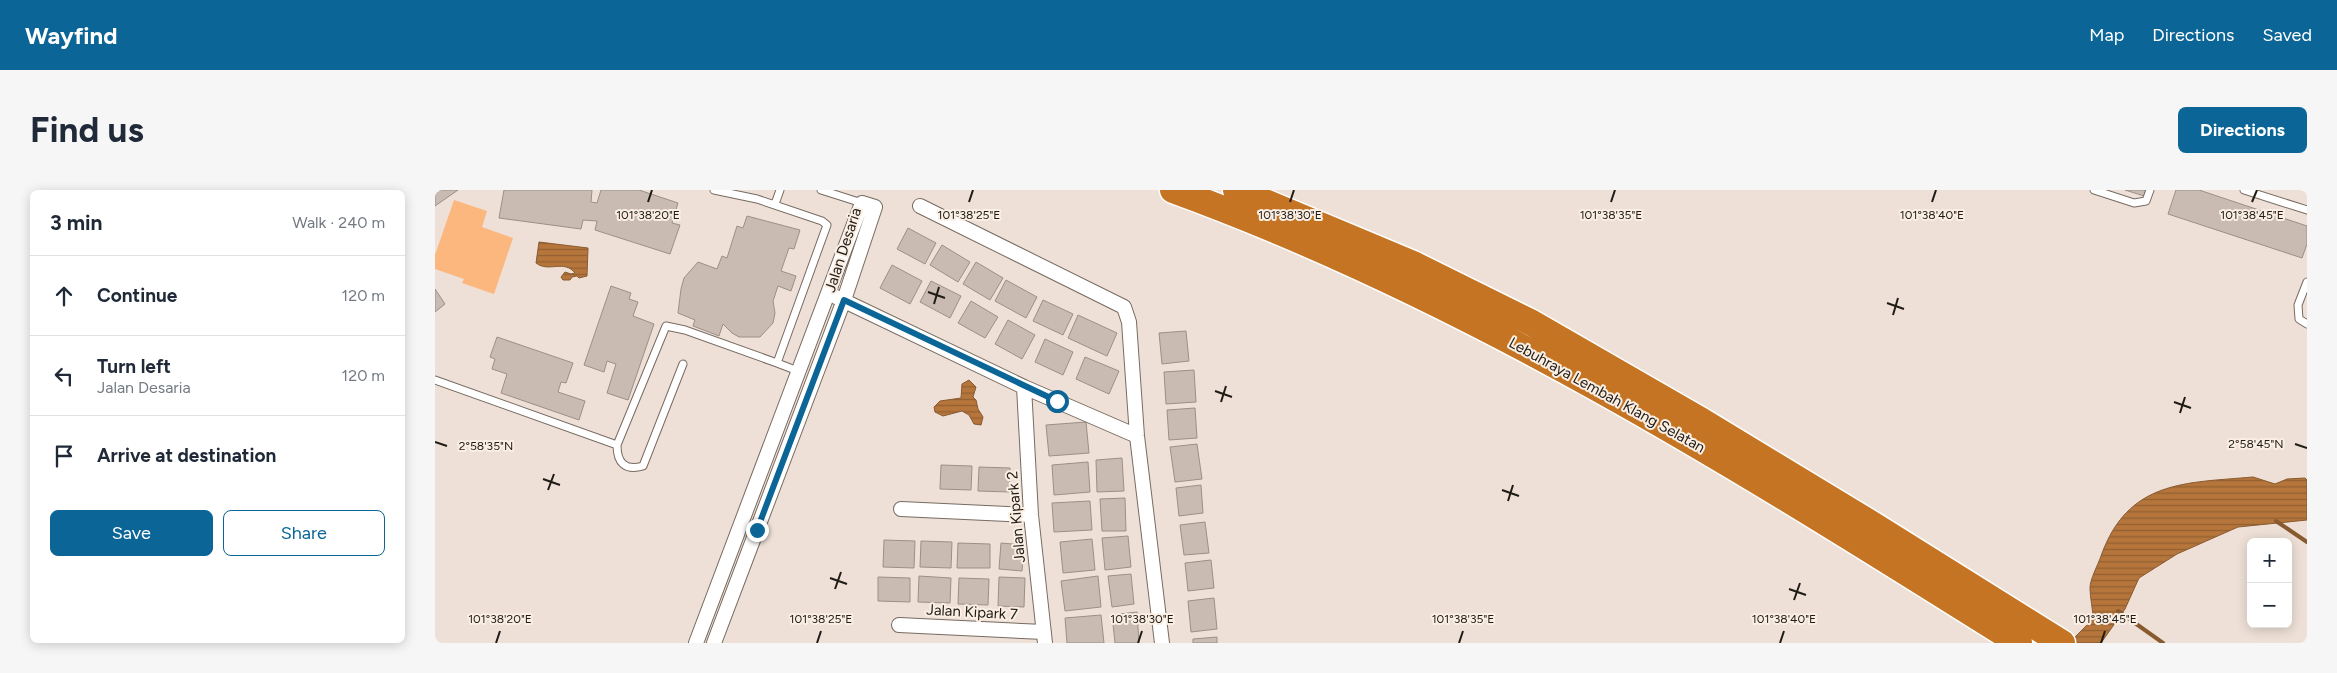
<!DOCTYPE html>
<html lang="en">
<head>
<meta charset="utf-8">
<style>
  body { margin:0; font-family:Figtree,sans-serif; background:#f6f6f7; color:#1f2937 }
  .controls { position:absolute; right:15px; bottom:15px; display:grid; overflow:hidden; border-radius:8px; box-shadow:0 2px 12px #0003 }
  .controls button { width:45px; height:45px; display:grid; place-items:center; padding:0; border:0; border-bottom:1px solid #e0e1e3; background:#fff; color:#1f2937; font:25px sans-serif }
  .stop { position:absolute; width:15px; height:15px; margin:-11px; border:4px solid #0b6596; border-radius:50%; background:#fff }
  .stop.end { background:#0b6596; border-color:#fff; box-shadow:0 1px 5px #0008 }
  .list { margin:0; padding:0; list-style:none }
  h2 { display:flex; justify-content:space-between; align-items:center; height:65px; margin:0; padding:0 20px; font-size:21px }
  h2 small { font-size:16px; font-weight:400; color:#747a83 }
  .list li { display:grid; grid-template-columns:32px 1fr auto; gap:15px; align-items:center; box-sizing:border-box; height:80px; padding:0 20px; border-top:1px solid #e0e1e3 }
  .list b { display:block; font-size:19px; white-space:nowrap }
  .list p { margin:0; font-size:16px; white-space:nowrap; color:#747a83 }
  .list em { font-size:16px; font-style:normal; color:#747a83 }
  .actions { display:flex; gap:10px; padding:15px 20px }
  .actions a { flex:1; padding:11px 0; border:1px solid #0b6596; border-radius:8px; text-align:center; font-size:18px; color:#0b6596 }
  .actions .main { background:#0b6596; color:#fff }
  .icon { flex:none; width:28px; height:28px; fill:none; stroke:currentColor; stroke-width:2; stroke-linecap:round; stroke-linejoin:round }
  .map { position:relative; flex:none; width:1872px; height:453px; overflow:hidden; border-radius:8px }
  header { display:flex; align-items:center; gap:30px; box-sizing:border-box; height:70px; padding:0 25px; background:#0b6596; color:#fff }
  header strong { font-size:24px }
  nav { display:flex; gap:28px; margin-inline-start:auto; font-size:18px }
  .intro { display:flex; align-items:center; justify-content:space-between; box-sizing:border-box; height:120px; padding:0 30px }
  h1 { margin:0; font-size:35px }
  .button { padding:12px 22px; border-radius:8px; background:#0b6596; color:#fff; font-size:18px; font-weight:700 }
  main { display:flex; gap:30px; padding:0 30px }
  aside { flex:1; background:#fff; border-radius:8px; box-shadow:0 2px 12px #0003 }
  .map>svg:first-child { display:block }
  .grass { fill:#fcb77e }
  .water { fill:url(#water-rules); stroke:#885a30 }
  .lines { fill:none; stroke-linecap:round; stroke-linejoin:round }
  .stream { stroke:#885a30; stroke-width:4 }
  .building { fill:#c9bbb1; stroke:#9c8f86 }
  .lane-casing { stroke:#776b62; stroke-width:9 }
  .street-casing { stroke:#776b62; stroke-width:16 }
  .highway-casing { stroke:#fff; stroke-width:29 }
  .lane { stroke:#fff; stroke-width:7 }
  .street { stroke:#fff; stroke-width:14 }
  .highway { stroke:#c47422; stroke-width:26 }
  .route { stroke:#0b6596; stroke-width:6 }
  .ticks { fill:none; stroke:#1f1b17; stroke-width:2 }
  .labels { text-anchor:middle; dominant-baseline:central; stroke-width:4; stroke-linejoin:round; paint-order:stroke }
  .street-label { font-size:15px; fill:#1f1b17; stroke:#fbeee3 }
  .ticks-label { font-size:12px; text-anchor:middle; fill:#1f1b17; stroke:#fbeee3; stroke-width:4; stroke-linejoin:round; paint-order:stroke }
</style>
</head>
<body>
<header>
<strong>Wayfind</strong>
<nav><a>Map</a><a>Directions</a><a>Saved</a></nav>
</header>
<div class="intro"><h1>Find us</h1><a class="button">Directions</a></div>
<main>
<aside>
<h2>3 min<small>Walk · 240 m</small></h2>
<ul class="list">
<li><svg class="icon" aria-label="ahead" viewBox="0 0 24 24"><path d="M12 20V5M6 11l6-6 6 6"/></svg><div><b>Continue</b></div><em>120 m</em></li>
<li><svg class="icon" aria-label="left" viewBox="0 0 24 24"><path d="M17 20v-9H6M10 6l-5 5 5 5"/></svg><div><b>Turn left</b><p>Jalan Desaria</p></div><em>120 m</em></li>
<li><svg class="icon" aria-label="arrive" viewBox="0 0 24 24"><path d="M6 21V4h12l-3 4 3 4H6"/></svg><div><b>Arrive at destination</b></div></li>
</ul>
<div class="actions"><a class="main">Save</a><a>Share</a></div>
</aside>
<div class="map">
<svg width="1872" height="453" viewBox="0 0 1872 453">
  <defs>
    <pattern id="water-rules" width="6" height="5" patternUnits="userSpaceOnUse" patternTransform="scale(1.25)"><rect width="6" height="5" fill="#b5753b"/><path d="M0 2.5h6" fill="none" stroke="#935f31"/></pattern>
  </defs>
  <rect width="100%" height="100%" fill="#eee0d6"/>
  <path class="grass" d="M19 10 52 21 47 37 78 48 59 104 27 93 29 89 0 79V65Z"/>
  <path class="water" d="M104 52 153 58 152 86 144 88 142 86 137 87 135 90H128L126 87 130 82 136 84 140 83C129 69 114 83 101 73Z
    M534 190 541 197 538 207 541 210 543 219 548 227 546 235 539 234 534 225 527 221 508 226 500 222 499 217 505 211 526 208 527 194Z
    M1818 287 1840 294 1852 289 1870 288 1872 290V330L1803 337 1742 364 1704 388 1690 419 1666 453H1634L1658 429C1658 419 1655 408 1655 398 1655 389 1663 375 1666 366 1693 290 1750 293 1818 287Z"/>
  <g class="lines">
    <path class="stream" d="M1841 331 1872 352
      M1683 421 1728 453"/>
  </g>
  <path class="building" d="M0 0H23L0 16Z
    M69 0H157L156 12 162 13 166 0H204L243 13 237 33 245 35 235 64 160 40 162 31 148 30 146 39 64 28Z
    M1690 0H1711L1709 6Z
    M1741 0H1764L1872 36V54L1867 68 1733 24Z
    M312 26 365 40 359 59 354 58 346 81 361 86 356 101 343 96 338 111 340 123 338 133 325 147H304L297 143 288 134 284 146 258 136 260 130 243 123 246 99 249 88 263 72 282 79 287 66 292 68 302 36 308 38Z
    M473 38 501 53 490 74 462 59Z
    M507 55 535 72 523 92 495 75Z
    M541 72 568 88 555 110 528 94Z
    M457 75 487 91 475 114 445 98Z
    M571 90 602 107 591 128 560 111Z
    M496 91 526 106 515 128 485 112Z
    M176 96 196 103 194 109 203 112 198 126 219 134 193 210 172 203 181 174 172 171 169 182 149 175Z
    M0 99 10 114 0 122Z
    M608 110 638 124 628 145 598 131Z
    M536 111 563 127 550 148 523 133Z
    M643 125 682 143 672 166 633 148Z
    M573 130 600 145 587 169 560 154Z
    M751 141 754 171 727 174 724 143Z
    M62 147 138 173 131 193 126 192 123 202 150 211 144 230 66 203 72 184 57 179 60 169 55 167Z
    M610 149 638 162 628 185 600 172Z
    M650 167 684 181 674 204 641 189Z
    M759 180 761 212 731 214 729 182Z
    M760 218 762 248 734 250 732 220Z
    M651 232 654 263 614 266 611 235Z
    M762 254 767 289 740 292 735 257Z
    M687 268 689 301 662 302 661 270Z
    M653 272 655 302 619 305 617 275Z
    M506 275 537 276 536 300 505 299Z
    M544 277 575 278V302L543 301Z
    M766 295 768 323 744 326 741 298Z
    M690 308 691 341H667L665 309Z
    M655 311 657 340 619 342 617 313Z
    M770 332 774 363 749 365 745 335Z
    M693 346 696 377 670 380 667 348Z
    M657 349 660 380 628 383 625 352Z
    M449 350 480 351 479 378 448 377Z
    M486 351 517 352 516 378 485 377Z
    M523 353 555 354V378H522Z
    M566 353 589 355 587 381 564 379Z
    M776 370 779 398 753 401 750 373Z
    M696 384 699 414 677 417 673 386Z
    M484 386 516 388 515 413 483 412Z
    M663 386 666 417 630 421 626 391Z
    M443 387 475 388V412L443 411Z
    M564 387 590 388 589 417 563 416Z
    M524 388 554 389 553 415 523 414Z
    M779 408 782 439 756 442 753 411Z
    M702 422 704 453H680L677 425Z
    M666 425 669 453H632L630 428Z
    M782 447V453H758V449Z"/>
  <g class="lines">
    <g class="lane-casing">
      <path id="lane" d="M386 0 427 13
        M1659 0 1699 13 1711 11 1715 0
        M1809 0 1872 20
        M340 14 345 0
        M1872 92 1863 115 1864 129 1872 134
        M342 173 363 181
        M0 190 182 255 231 136 250 140 342 173 392 35 387 31 322 9 279 0
        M182 255C182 273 190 281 208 276L248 174"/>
    </g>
    <g class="street-casing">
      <path id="street" d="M485 16 689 117 694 132 702 246 727 453
        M401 107 589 197 702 246
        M589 197 596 325 610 453
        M466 319 596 325
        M464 435 609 442
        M261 453 427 13 440 17 409 110 279 453"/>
    </g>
    <g class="highway-casing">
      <path id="highway" d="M738 0C1040 110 1313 283 1584 453
        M801 0 978 74 1097 133 1267 231 1440 336 1627 453"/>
    </g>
    <use href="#lane" class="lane"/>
    <use href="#street" class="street"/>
    <use href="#highway" class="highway"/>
  </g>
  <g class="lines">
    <path class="route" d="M322 340 409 110 622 211"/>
  </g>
  <path class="ticks" d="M213 12 217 0M534 12 538 0M855 12 859 0M1176 12 1180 0M1497 12 1501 0M1817 12 1822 0M493 102 510 108M1452 113 1469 119M499 114 504 97M1458 125 1463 108M780 201 797 207M786 212 791 196M1739 212 1756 218M1745 223 1750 207M0 252 12 256M1860 254 1872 258M108 289 125 295M113 300 119 284M1067 300 1084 306M1073 311 1078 295M395 388 412 394M400 399 406 382M1354 399 1371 405M1359 410 1365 393M61 453 65 441M382 453 386 441M703 453 707 441M1024 453 1028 441M1345 453 1349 441M1666 453 1670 441"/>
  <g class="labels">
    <g class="street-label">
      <text transform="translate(408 60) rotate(-72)">Jalan Desaria</text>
      <text transform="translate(1172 205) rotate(29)">Lebuhraya Lembah Klang Selatan</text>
      <text transform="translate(581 327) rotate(-95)">Jalan Kipark 2</text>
      <text transform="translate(537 422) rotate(3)">Jalan Kipark 7</text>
    </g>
  </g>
  <g class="ticks-label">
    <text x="213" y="29">101°38'20"E</text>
    <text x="534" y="29">101°38'25"E</text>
    <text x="855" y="29">101°38'30"E</text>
    <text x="1176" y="29">101°38'35"E</text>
    <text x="1497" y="29">101°38'40"E</text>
    <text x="1817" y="29">101°38'45"E</text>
    <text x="1821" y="258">2°58'45"N</text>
    <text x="51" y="260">2°58'35"N</text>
    <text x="65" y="433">101°38'20"E</text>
    <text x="386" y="433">101°38'25"E</text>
    <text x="707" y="433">101°38'30"E</text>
    <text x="1028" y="433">101°38'35"E</text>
    <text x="1349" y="433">101°38'40"E</text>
    <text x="1670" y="433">101°38'45"E</text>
  </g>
</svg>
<div class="controls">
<button>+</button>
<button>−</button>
</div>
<div class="stop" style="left:622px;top:211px"></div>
<div class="stop end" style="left:322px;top:340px"></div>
</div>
</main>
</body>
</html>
